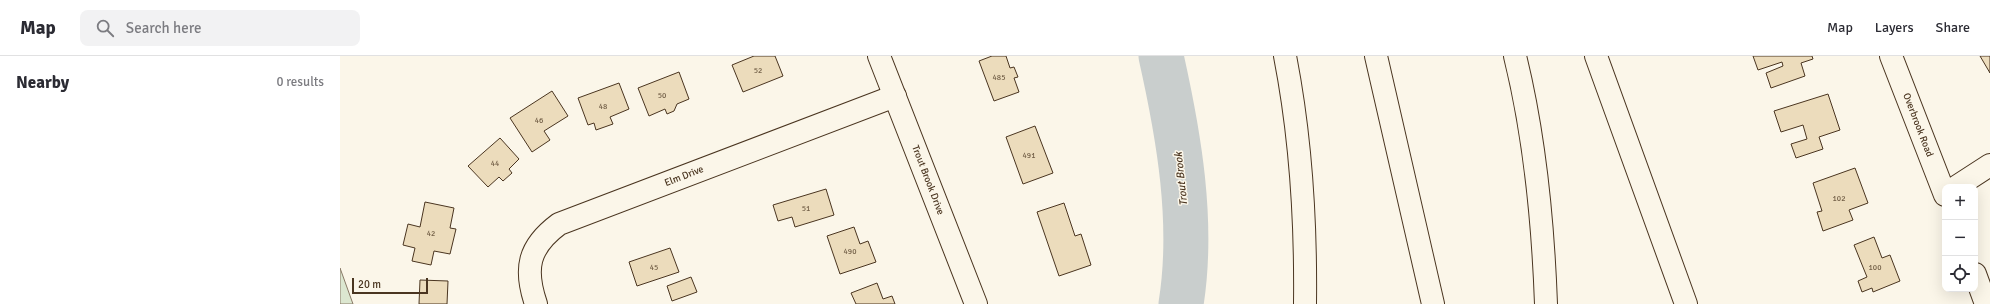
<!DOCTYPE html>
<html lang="en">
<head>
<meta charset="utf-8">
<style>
  body { margin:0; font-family:Signika,sans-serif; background:#f2f2f3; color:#2b2b33 }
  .controls { position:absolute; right:12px; bottom:12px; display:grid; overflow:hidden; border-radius:8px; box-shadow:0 4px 16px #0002 }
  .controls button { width:36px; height:36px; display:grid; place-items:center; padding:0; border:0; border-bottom:1px solid #e1e1e2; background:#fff; color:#2b2b33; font:20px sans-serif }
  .scale { position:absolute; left:12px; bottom:10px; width:76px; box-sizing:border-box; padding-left:4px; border:2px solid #4a3520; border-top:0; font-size:11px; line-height:14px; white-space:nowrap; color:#4a3520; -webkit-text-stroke:3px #fbf6e9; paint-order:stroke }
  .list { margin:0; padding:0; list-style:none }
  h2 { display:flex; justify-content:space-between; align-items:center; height:52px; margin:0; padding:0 16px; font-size:17px }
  h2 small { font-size:13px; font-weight:400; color:#7c7c81 }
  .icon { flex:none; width:22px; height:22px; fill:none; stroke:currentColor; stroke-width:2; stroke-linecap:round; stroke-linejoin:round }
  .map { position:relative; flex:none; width:1650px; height:248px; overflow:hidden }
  header { display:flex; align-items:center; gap:24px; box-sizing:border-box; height:56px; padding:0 20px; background:#fff; border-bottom:1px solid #e1e1e2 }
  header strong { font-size:19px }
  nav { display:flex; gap:22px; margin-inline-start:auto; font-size:14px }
  .search { width:280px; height:36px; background:#f2f2f3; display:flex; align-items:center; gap:10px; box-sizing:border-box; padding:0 14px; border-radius:8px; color:#7c7c81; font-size:15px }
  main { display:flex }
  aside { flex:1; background:#fff }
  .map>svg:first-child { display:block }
  .green { fill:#dce7d0; stroke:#887966 }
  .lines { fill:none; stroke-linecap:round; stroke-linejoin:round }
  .river { stroke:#c9cecd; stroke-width:45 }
  .building { fill:#ecdcbc; stroke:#4a3520 }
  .minor-casing { stroke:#4a3520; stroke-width:24 }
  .major-casing { stroke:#4a3520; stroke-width:24 }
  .highway-casing { stroke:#4a3520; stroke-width:24 }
  .minor { stroke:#fbf6e9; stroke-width:22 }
  .major { stroke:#fbf6e9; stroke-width:22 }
  .highway { stroke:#fbf6e9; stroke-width:22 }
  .labels { text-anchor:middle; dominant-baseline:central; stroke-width:3; stroke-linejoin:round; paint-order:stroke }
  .number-label { font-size:8px; fill:#725f47 }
  .street-label { font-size:10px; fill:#4a3520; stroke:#fbf6e9 }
  .water-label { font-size:11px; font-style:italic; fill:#4a3520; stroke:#fbf6e9 }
</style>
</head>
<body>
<header>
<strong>Map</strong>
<div class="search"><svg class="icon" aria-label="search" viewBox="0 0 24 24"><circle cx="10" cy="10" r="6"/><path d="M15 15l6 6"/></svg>Search here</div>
<nav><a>Map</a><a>Layers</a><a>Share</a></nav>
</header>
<main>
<aside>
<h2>Nearby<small>0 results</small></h2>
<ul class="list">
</ul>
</aside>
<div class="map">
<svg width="1650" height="248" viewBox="0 0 1650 248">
  <rect width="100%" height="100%" fill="#fbf6e9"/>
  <path class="green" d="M0 212 13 248H0Z"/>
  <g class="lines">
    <path class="river" d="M821 0C839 80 854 167 841 248"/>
  </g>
  <path class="building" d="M414 0H435L443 20 403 36 392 9Z
    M652 0H666L670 12 674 11 678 21 674 22 679 36 654 45 639 5Z
    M1413 0H1472L1473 3 1461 7 1465 20 1431 32 1426 17 1443 10 1442 6 1418 14Z
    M1640 0H1650V17Z
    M339 16 349 43 337 48 334 55 327 58 325 53 309 60 298 32Z
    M279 27 289 53 270 61 273 68 256 74 254 67 248 69 238 42Z
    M212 35 228 60 204 75 210 84 192 96 170 62Z
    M1488 38 1500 74 1479 81 1483 93 1456 102 1451 88 1467 83 1463 69 1441 76 1434 55Z
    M695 70 713 117 683 128 666 81Z
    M160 82 179 103 169 113 172 117 163 125 159 121 148 131 128 110Z
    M1515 112 1528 147 1509 154 1513 164 1483 175 1477 156 1482 155 1473 127Z
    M486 133 494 159 455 171 452 161 438 165 433 149Z
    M85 146 114 152 110 172 116 173 110 198 94 195 91 209 72 205 75 192 63 189 68 168 80 171Z
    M724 147 735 180 741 178 751 209 719 220 697 156Z
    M514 171 520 188 528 185 536 206 500 218 487 180Z
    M1534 181 1542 202 1550 199 1560 225 1533 236 1532 232 1522 236 1518 225 1527 221 1514 189Z
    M330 192 339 216 297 230 289 206Z
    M351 221 357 236 332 245 327 230Z
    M80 224 108 225 107 248H79Z
    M537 227 543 243 552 240 555 248H516L511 237Z"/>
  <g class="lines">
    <g class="minor-casing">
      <path id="minor" d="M1551 0 1605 139
        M1616 131 1650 109
        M1635 218 1646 248
        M196 248C184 213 188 191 219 168L555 40"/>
    </g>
    <g class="major-casing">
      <path id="major" d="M539 0 636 248"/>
    </g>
    <g class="highway-casing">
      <path id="highway" d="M945 0C961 82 966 165 965 248
        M1036 0 1093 248
        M1175 0C1195 81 1203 165 1206 248
        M1256 0 1346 248"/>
    </g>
    <use href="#minor" class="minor"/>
    <use href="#major" class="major"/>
    <use href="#highway" class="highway"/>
  </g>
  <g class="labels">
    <g class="number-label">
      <text x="418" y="14">52</text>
      <text x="659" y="21">485</text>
      <text x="322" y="39">50</text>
      <text x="263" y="50">48</text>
      <text x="199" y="64">46</text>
      <text x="689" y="99">491</text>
      <text x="155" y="107">44</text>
      <text x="1499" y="142">102</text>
      <text x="466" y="152">51</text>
      <text x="91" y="177">42</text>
      <text x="510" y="195">490</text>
      <text x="314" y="211">45</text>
      <text x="1535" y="211">100</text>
    </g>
    <g class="street-label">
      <text transform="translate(1578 69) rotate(69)">Overbrook Road</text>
      <text transform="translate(344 120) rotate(-21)">Elm Drive</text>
      <text transform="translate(588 124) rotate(69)">Trout Brook Drive</text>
    </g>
    <g class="water-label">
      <text transform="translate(841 123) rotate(-96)">Trout Brook</text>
    </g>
  </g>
</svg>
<div class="controls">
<button>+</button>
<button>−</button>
<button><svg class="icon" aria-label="locate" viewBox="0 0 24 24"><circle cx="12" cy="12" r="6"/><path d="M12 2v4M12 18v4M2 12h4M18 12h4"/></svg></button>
</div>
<div class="scale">20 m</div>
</div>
</main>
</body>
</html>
